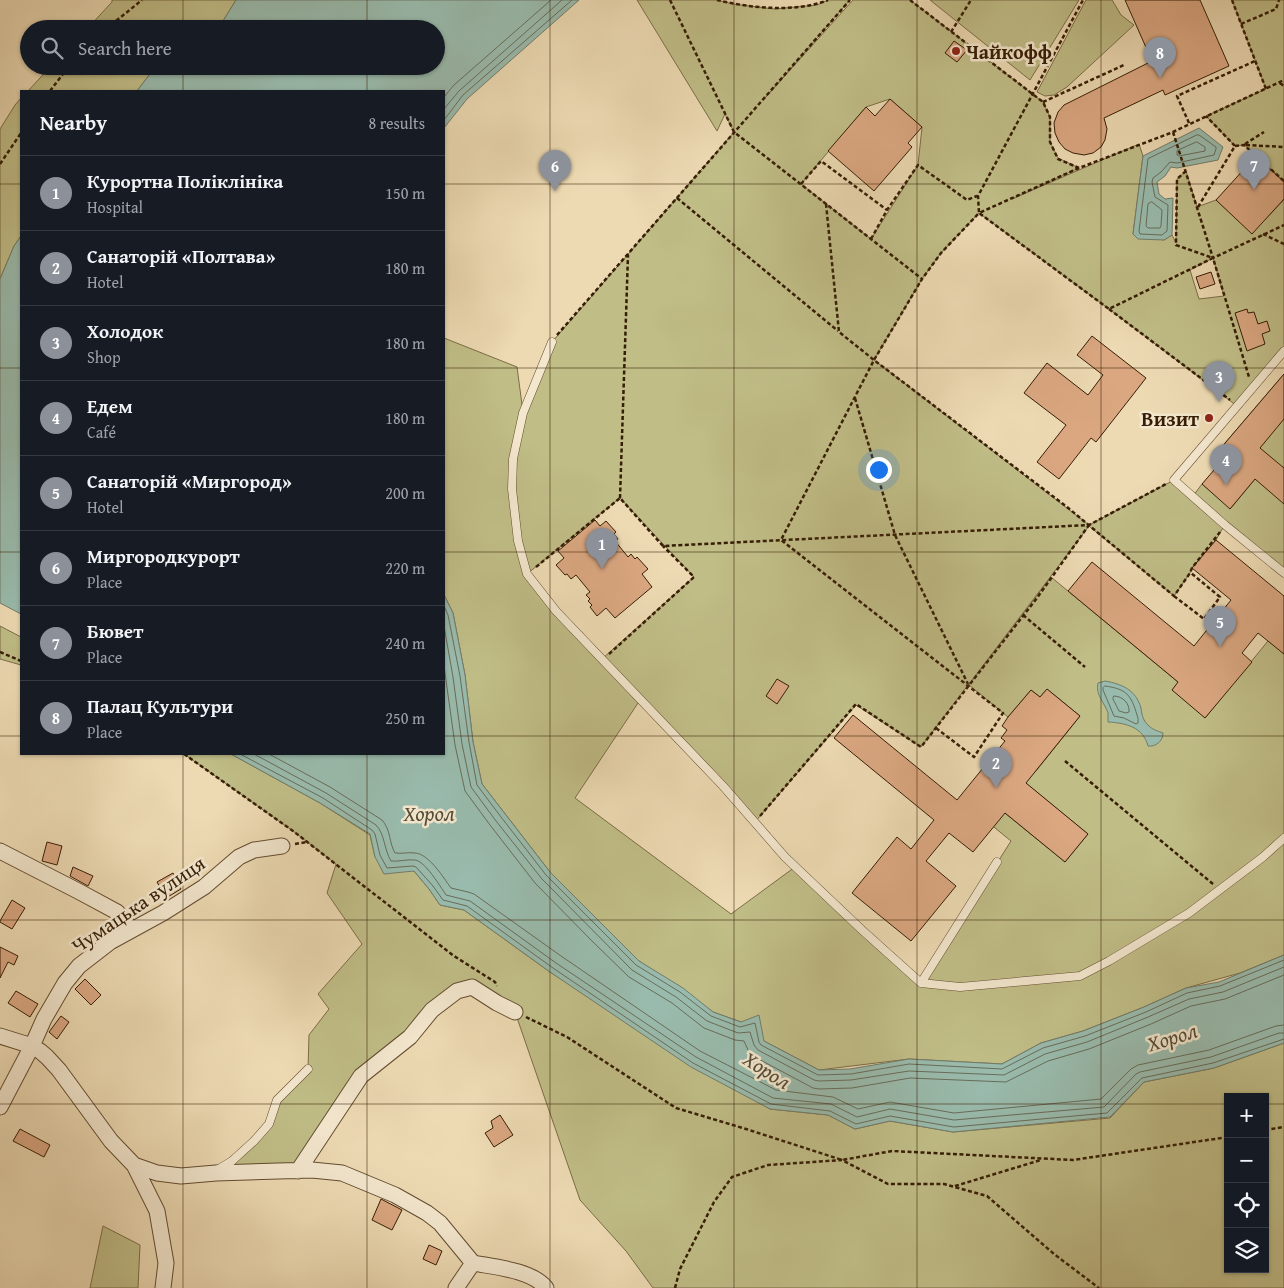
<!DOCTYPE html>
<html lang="en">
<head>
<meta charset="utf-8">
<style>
  body { margin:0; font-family:"Gentium Book Plus",serif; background:#242831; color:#f1f3f6 }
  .controls { position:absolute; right:15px; bottom:15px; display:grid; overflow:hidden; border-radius:0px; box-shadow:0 1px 4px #0004 }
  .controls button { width:45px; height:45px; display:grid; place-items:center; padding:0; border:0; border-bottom:1px solid #363941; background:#171b24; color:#f1f3f6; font:25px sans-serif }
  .you { position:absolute; left:878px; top:469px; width:18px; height:18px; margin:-12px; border:4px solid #fff; border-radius:50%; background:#1a73e8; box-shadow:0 0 0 8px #1a73e833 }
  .badge { display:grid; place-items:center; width:32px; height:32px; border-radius:50%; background:#8c9099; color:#fff; font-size:16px; font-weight:700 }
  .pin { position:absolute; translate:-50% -41px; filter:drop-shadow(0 1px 2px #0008) }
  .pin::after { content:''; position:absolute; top:26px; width:18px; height:15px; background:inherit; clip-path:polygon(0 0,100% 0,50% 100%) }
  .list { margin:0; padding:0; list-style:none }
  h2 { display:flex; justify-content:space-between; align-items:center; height:65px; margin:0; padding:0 20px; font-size:21px }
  h2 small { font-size:16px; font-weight:400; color:#9ea1a6 }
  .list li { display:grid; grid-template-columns:32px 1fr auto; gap:15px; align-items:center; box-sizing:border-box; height:75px; padding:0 20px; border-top:1px solid #363941 }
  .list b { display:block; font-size:19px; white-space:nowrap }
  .list p { margin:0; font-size:16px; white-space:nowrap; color:#9ea1a6 }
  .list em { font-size:16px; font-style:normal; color:#9ea1a6 }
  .icon { flex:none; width:28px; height:28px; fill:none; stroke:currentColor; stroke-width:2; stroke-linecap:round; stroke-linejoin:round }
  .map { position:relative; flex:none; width:1284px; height:1288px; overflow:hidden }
  .search { position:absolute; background:#171b24; box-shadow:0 1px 4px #0004; left:20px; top:20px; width:425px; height:55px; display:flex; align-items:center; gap:12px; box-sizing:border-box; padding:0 18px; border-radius:28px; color:#9ea1a6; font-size:19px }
  .panel { position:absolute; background:#171b24; box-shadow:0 1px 4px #0004; left:20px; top:90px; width:425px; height:665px; border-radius:0px }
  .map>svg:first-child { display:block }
  .green { fill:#c0bd87; stroke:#7b6d46; fill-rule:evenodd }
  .water { fill:#99bbad; stroke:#717c6a }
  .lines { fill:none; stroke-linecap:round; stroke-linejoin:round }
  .shore { stroke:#686c59; stroke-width:1 }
  .building { fill:#daa781; stroke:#361d05 }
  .service-casing { stroke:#644c30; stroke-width:9 }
  .minor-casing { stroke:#644c30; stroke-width:17 }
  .path { stroke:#361d05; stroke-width:2.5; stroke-dasharray:4 2.5; stroke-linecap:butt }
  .service { stroke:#f3e7ce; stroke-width:8 }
  .minor { stroke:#f3e7ce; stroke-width:15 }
  .grid { fill:none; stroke:#361d05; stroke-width:1; stroke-opacity:0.55 }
  .poi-dot { fill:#8f2418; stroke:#f3e7ce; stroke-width:2 }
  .labels { text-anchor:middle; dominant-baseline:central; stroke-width:5; stroke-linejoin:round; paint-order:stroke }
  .poi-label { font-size:20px; font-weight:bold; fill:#361d05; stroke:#f3e7ce; text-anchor:start }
  .street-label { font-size:20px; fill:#361d05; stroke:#f3e7ce }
  .water-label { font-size:21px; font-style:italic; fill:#544c37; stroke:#f3e7ce }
</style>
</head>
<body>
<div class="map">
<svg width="1284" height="1288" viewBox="0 0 1284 1288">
  <rect width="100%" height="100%" fill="#eddab3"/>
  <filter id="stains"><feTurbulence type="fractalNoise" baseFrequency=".004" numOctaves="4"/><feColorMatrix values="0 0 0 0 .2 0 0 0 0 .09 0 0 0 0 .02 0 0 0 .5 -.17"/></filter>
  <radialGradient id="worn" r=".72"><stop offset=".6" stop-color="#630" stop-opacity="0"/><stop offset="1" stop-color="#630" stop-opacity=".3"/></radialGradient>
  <path class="green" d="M112 0H236L218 29H87L112 2Z
    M637 0H717L733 4 774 9 817 5 828 0H850L765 98 853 0H910L1043 102 1050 117V142L1058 158 1079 168 1012 199 1139 144 1143 156 1133 234 1164 240 1172 235 1176 243 1177 179 1186 171 1197 207 1216 200 1252 233 1284 200V351L1237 406 1109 309 979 213 941 253 922 279 874 360 1089 525 1174 480 1193 496 1202 484 1231 508 1255 479 1220 449 1284 374V573L1225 524 1216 540 1192 568 1190 573 1174 596 1089 526 921 747 856 705 755 822 640 700 575 798 731 914 795 867 921 983 1011 841 984 819 995 805 1065 862 1088 834 1017 776 1036 771 1080 716 1047 689 1040 697 1031 690 1008 717 969 685 1051 577 1178 682 1205 718 1268 641 1284 654V955L1240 973 1186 988 1144 1007 1083 1031 1041 1043 1002 1064 909 1059 819 1070 764 1041 741 1022 713 1012 639 961 550 872 482 784 473 742 465 675 453 613 444 595V338L517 367 523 412 552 342 734 132 725 114 717 131ZM890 99 922 127 918 165 871 239 801 184 866 107ZM1213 258 1224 296 1199 299 1190 270ZM620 498 694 577 602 659 527 574Z
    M930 0H1079L1030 80Z
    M1086 0H1112L1121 15 1134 25 1067 87 1054 95 1045 96 1037 92Z
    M1232 0H1284V181L1244 145 1235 146 1206 116 1266 89Z
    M51 66H156L137 91H28Z
    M21 98V236L14 246 0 279V129L15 105Z
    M0 626 21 637V665L0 659Z
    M184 754H231L320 803 370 835 375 857 414 871 429 889 440 905 464 910 550 972 770 1109 828 1115 855 1129 890 1121 953 1132 1110 1118 1144 1082 1214 1068 1284 1043V1288H653L626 1251 580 1200 515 1012 472 987 361 1076 298 1171 212 1174 232 1161 269 1124 277 1100 308 1069 309 1035 329 1009 318 994 362 944 327 893 336 864 293 831ZM1228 1097H1265V1269H1228Z
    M103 1226 140 1245 138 1288H90Z"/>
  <path class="water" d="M236 0H579L467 99 444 128V91H137L156 66H436V29H218Z
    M1199 128 1223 147 1218 160 1177 168 1171 167 1165 176 1157 182 1159 194 1165 199 1173 198 1172 235 1164 240 1138 239 1133 234 1143 156Z
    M21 236V614L0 603V279L14 246Z
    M444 595 453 613 465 675 473 742 482 784 550 872 639 961 683 988 713 1012 741 1022 759 1015 764 1041 819 1070 850 1069 909 1059 1002 1064 1041 1043 1083 1031 1144 1007 1186 988 1219 982 1284 955V1043L1214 1068 1144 1082 1110 1117 953 1132 890 1121 855 1129 828 1115 770 1109 691 1067 550 972 464 910 440 905 429 889 414 871 384 874 375 857 370 834 320 803 231 754H444Z
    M1105 681C1122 684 1136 690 1141 708 1142 715 1143 721 1149 726 1153 730 1158 731 1163 733 1163 741 1156 747 1148 746 1143 727 1126 723 1108 722 1108 719 1108 716 1108 713 1105 703 1095 695 1098 683Z"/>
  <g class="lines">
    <path class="shore" d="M444 97 454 85 551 0
      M444 109 459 91 562 0
      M444 120 463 95 572 0
      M1197 135H1199L1216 147V149L1214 155 1177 163 1170 162 1161 172 1153 178 1152 182 1155 197 1168 205 1167 231 1162 235 1140 234 1139 231 1148 159Z
      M1197 142 1205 147V151L1179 156 1177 155V151Z
      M1152 202 1162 210 1161 226 1160 228H1148L1146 226 1148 204Z
      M444 606 448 615 460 676 469 742 477 785 501 817 546 875 636 965 680 992 711 1016 740 1027 755 1023 759 1042 761 1045 818 1075 851 1074 909 1064 1002 1069 1043 1048 1085 1036 1146 1012 1187 993 1220 986 1284 960
      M444 626 453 677 462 744 471 787 496 821 542 879 632 970 676 997 707 1021 738 1033 750 1032 754 1045 758 1050 814 1080 819 1081 851 1080 909 1071 1004 1075 1045 1054 1087 1042 1148 1017 1189 999 1223 992 1284 967
      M444 666 455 745 465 791 490 825 535 883 591 940 629 977 672 1003 704 1028 735 1040 744 1041 748 1050 753 1056 813 1088 819 1089 852 1088 910 1078 1006 1082 1048 1061 1089 1049 1151 1024 1191 1006 1225 999 1284 975
      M1105 686C1127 689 1131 695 1137 715 1139 722 1138 716 1138 723L1136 724 1124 718 1114 716 1103 690V688Z
      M1114 696C1123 696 1130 704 1129 712L1126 713 1119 711 1113 699Z
      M240 754 323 798 372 830 375 834 380 855 387 868 413 866 416 867 433 886 443 900 467 906 553 968 693 1063 771 1104 830 1111 856 1124 890 1116 954 1127 1107 1113 1142 1078 1213 1063 1284 1039
      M254 754 326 793 376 825C385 834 384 850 391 861 398 862 407 859 415 860 425 861 440 886 446 895L470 901 556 963 696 1057 773 1098 831 1104 857 1117 890 1109 954 1120 1104 1107 1136 1074 1140 1072 1211 1057 1279 1033H1284
      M269 754 330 787 382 820C391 830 389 843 395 853 402 854 408 852 415 853 429 854 443 877 451 888L468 892 474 894 561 956 700 1051 776 1090 833 1097 858 1109 890 1102 954 1113 1101 1099 1131 1069 1138 1065 1209 1050 1276 1026 1284 1025"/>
  </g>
  <path class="building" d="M1125 0H1200L1229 66 1165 95 1163 90 1104 118 1107 129 1105 140 1101 147 1093 153 1084 155 1073 153 1065 149 1059 142 1055 133 1054 123 1058 112 1064 105 1152 61Z
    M954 41 967 50 957 62 945 53Z
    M890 99 922 127 908 143 912 147 874 191 828 151 866 107 875 116Z
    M1256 156 1284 182V199L1252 234 1216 200Z
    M1211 272 1215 284 1200 289 1196 277Z
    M1247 309 1248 313 1254 312 1258 324 1267 321 1270 331 1262 334 1265 344 1247 351 1235 313Z
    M1092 336 1146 378 1096 442 1091 438 1059 479 1037 462 1066 425 1024 393 1047 363 1088 395 1103 375 1077 355Z
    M1284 374V419L1260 448 1284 468V504L1255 479 1230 509 1202 484 1227 455 1220 449Z
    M595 520 600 526 606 521 616 532 614 534 618 539 615 541 628 557 631 554 635 559 637 557 648 569 642 574 652 587 615 618 606 608 597 616 590 607 592 605 588 601 590 599 586 595 590 592 576 575 571 579 567 574 565 575 556 565 564 558 558 551Z
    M1216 540 1284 596V654L1258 633 1242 653 1252 662 1205 718 1172 690 1178 682 1068 591 1092 562 1194 646 1231 600 1192 568Z
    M777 679 789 686 777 704 766 696Z
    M1047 689 1080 716 1026 783 1088 834 1065 862 1005 813 973 852 949 833 926 861 956 886 911 941 852 893 897 837 911 849 934 820 834 738 853 715 957 800 1005 741 1001 738 1007 730 1002 726 1008 717 1031 690 1040 697Z
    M47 842 62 846 57 865 42 861Z
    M73 867 93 876 88 886 70 876Z
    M173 873 181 889 166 898 157 882Z
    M12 900 25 908 12 929 0 922V921Z
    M0 947 18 956 14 965 8 962 0 978Z
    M85 979 101 995 91 1005 75 989Z
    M16 991 38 1004 30 1017 8 1003Z
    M61 1016 69 1022 57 1039 49 1032Z
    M500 1115 513 1135 494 1147 485 1133 493 1128 491 1121Z
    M20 1129 50 1145 44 1157 13 1141Z
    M381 1199 402 1210 392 1230 372 1220Z
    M429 1245 442 1251 436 1265 423 1259Z"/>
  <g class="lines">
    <g class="service-casing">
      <path id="service" d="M552 342 523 413 513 459 512 489 518 541 527 574 556 611 723 786 785 857 862 930 921 983 960 987 1080 976 1109 961 1189 913 1263 857 1284 838
        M1284 351 1174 480 1225 525 1284 573
        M921 983 997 862
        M217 1170 232 1161 254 1141 269 1124 277 1100 308 1069"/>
    </g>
    <g class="minor-casing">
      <path id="minor" d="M0 851 78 891 117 912 132 930
        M0 1036 32 1046 40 1051 47 1057 59 1070 111 1141 134 1165 157 1173 181 1176 216 1173 312 1170 342 1173 395 1195 427 1213 440 1223 473 1263C494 1267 532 1270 546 1288
        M0 1107 32 1046 44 1019 65 983 79 966 110 942 163 913 204 887 239 857 254 850 282 846
        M134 1165 157 1211 166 1263 163 1288
        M298 1171 361 1076 410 1037 432 1010 457 991 472 987 497 1003 515 1012
        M456 1288 473 1263"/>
    </g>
    <path class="path" d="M670 0 734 132 922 279
      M717 0C750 8 796 13 828 0
      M910 0 1043 102 1050 117V142L1058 159 1079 168 1173 132 1284 80
      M1232 0 1266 89
      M1241 24 1276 9 1279 0
      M106 29 142 0
      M951 32 971 0
      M1280 83 1284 86
      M50 91 69 66
      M1043 102 1124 65
      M1189 123 1177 96 1255 61
      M1173 132 1213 258 1284 225
      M1245 144 1264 132
      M1246 145 1284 147
      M1235 146 1244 145 1284 181
      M0 164 21 133
      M1079 168 979 213 1109 309 1213 258 1249 377
      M1186 171 1177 179 1176 245 1213 258
      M801 184 821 161 887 210
      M677 198 838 331
      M826 204 839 332 874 360 1067 507 1174 596 1190 573 1192 568 1220 532
      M1198 207 1235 146 1206 116
      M1263 234 1284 244
      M871 239 887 210 918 165 967 200 977 196
      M1109 309 1230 400
      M557 335 850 0
      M855 398 895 535 968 684
      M620 498 628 255
      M536 567 620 498 663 546 1089 525 1166 484
      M1174 596 1204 619 1220 597 1191 573
      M1023 615 1085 667
      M0 652 21 661
      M609 654 694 577 663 546
      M936 728 974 757 1003 713 781 540 874 360 922 279 941 253 979 213 978 196 1083 0
      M184 754 293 831 454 956 495 982 497 986
      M1065 761 1213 884
      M760 816 856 704 921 747 1037 598 1089 525
      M295 844 307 842
      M526 1017 567 1037 676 1108 746 1129 842 1160 892 1151 1073 1160 1228 1137
      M1265 1130 1284 1127
      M955 1186 1041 1160
      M675 1288 680 1269 714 1202 732 1177 768 1165 842 1160 888 1184H944L987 1196 1054 1254 1099 1288"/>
    <use href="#service" class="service"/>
    <use href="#minor" class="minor"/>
  </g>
  <path class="grid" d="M183 0V29M367 0V29M550 0V1288M734 0V1288M917 0V1288M1101 0V1288M183 66V91M367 66V91M0 184H21M444 184H1284M0 368H21M444 368H1284M0 552H21M444 552H1284M0 736H21M444 736H1284M183 754V1288M367 754V1288M0 920H1284M0 1104H1228M1265 1104H1284"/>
  <g class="poi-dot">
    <circle cx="956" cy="51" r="5"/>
    <circle cx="1209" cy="418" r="5"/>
  </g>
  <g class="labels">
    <g class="poi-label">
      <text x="966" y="51">Чайкофф</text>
      <text x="1199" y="418" text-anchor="end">Визит</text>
    </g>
    <g class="street-label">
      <text transform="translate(138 904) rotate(-34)">Чумацька вулиця</text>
    </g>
    <g class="water-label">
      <text x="429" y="813">Хорол</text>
      <text transform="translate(1172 1037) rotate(-17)">Хорол</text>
      <text transform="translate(767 1070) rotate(32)">Хорол</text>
    </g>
  </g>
  <rect width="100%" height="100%" filter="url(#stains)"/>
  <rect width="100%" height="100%" fill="url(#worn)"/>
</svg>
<div class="controls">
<button>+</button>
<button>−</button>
<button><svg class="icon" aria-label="locate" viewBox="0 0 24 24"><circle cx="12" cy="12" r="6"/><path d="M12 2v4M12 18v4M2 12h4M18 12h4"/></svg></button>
<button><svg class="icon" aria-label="layers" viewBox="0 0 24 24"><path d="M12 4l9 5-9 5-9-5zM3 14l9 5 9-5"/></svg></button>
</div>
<div class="you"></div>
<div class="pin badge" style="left:602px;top:569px">1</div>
<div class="pin badge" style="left:996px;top:788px">2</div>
<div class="pin badge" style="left:1219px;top:402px">3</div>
<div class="pin badge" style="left:1226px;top:485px">4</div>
<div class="pin badge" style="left:1220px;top:647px">5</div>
<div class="pin badge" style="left:555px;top:191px">6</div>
<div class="pin badge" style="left:1254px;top:190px">7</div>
<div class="pin badge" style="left:1160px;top:78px">8</div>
<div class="search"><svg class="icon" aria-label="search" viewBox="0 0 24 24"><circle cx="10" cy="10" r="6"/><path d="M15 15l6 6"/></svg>Search here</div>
<section class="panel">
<h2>Nearby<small>8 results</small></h2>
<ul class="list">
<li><span class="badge">1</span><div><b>Курортна Поліклініка</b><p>Hospital</p></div><em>150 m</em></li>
<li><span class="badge">2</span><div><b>Санаторій «Полтава»</b><p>Hotel</p></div><em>180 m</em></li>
<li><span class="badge">3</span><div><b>Холодок</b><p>Shop</p></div><em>180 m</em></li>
<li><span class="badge">4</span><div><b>Едем</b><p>Café</p></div><em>180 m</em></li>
<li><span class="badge">5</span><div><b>Санаторій «Миргород»</b><p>Hotel</p></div><em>200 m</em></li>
<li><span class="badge">6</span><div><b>Миргородкурорт</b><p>Place</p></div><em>220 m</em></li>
<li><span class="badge">7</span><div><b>Бювет</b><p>Place</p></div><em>240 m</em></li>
<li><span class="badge">8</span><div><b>Палац Культури</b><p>Place</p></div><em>250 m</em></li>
</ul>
</section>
</div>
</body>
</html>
